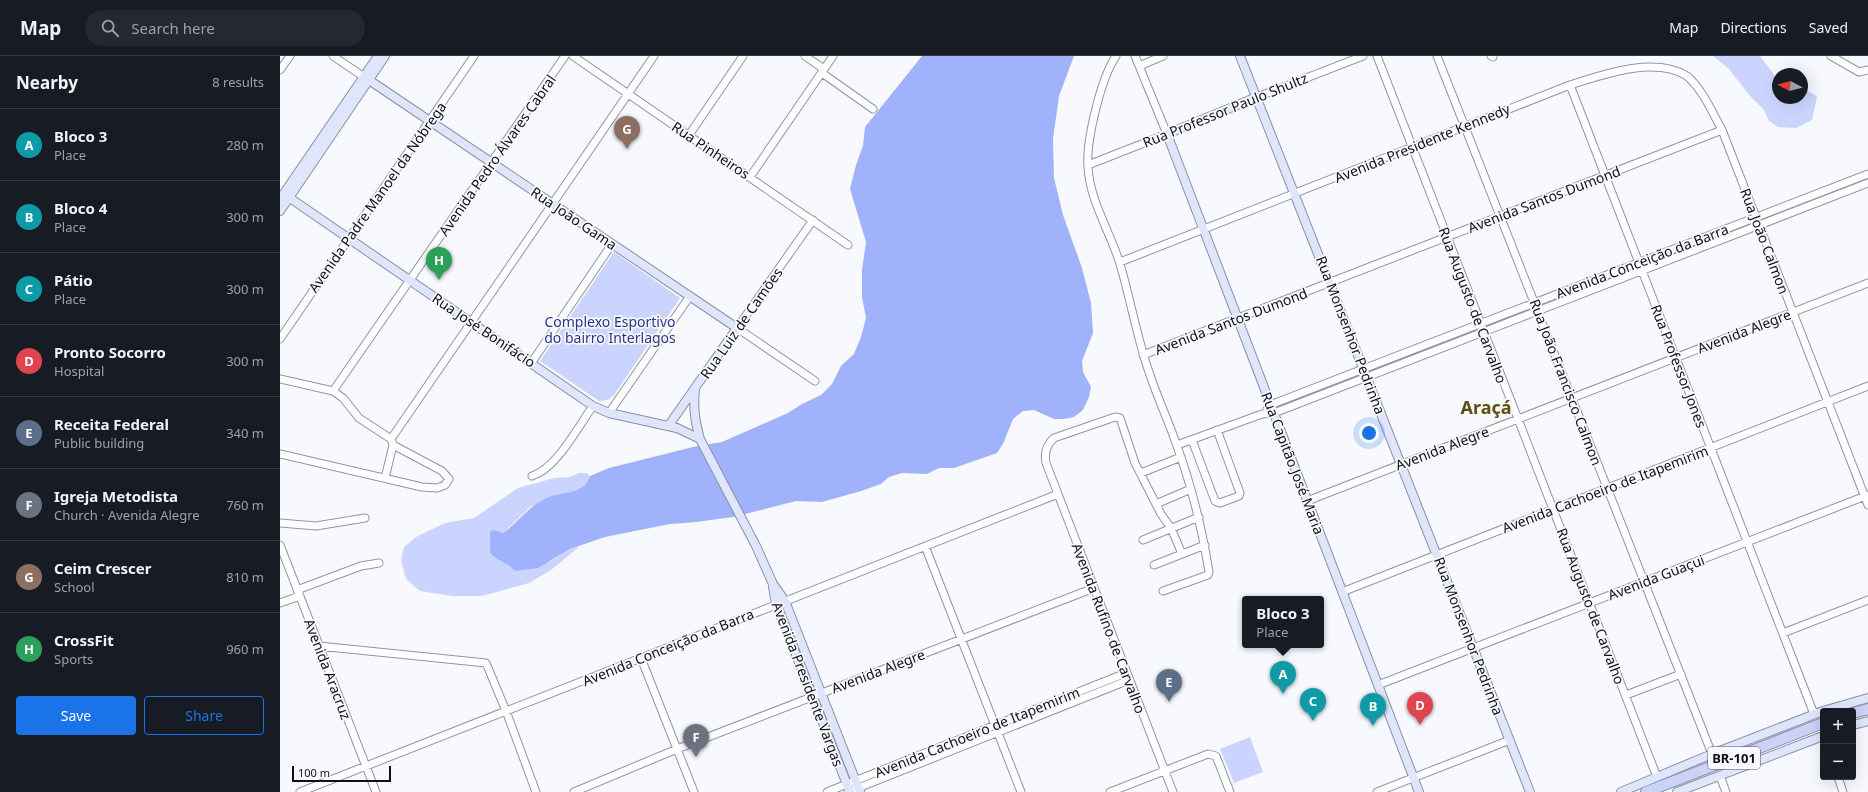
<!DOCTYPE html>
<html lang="en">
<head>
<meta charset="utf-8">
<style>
  body { margin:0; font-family:"Noto Sans",sans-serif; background:#242831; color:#f1f3f6 }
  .controls { position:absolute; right:12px; bottom:12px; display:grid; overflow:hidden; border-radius:4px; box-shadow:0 4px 16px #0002 }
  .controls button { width:36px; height:36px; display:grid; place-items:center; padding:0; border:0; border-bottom:1px solid #363941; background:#171b24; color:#f1f3f6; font:20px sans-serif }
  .compass { position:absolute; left:1492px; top:12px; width:36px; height:36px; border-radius:50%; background:#171b24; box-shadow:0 4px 16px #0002; rotate:277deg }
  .scale { position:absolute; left:12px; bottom:10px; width:99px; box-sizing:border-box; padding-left:4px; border:2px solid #0f1118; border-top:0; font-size:11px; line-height:14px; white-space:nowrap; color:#0f1118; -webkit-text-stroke:3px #f8f9fe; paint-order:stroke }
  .you { position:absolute; left:1089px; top:377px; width:14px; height:14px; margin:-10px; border:3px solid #fff; border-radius:50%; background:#1a73e8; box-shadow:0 0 0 6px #1a73e833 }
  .badge { display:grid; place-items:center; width:26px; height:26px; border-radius:50%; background:#1a73e8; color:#fff; font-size:13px; font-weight:700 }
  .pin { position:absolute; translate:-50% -33px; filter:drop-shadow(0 1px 2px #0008) }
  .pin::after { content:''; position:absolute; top:21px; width:14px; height:12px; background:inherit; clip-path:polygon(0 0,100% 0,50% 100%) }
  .popup { position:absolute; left:962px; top:540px; width:82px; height:52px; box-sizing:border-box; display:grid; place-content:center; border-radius:4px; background:#171b24; filter:drop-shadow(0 1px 3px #0005); font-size:13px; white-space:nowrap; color:#9ea1a6 }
  .popup b { font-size:15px; color:#f1f3f6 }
  .popup::after { content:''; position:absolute; left:50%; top:100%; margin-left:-8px; border:8px solid transparent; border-top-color:#171b24 }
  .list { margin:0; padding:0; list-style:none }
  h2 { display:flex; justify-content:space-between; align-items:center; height:52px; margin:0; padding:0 16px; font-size:17px }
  h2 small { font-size:13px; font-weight:400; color:#9ea1a6 }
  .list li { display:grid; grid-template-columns:26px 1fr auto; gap:12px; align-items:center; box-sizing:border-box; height:72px; padding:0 16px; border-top:1px solid #363941 }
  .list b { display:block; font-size:15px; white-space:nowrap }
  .list p { margin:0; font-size:13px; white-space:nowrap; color:#9ea1a6 }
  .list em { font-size:13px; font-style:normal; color:#9ea1a6 }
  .actions { display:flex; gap:8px; padding:12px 16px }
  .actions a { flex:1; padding:9px 0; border:1px solid #1a73e8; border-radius:4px; text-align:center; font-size:14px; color:#1a73e8 }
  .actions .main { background:#1a73e8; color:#fff }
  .icon { flex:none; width:22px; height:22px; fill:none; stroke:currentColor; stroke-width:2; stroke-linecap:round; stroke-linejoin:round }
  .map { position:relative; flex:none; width:1588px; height:736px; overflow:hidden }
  header { display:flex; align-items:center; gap:24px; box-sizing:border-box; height:56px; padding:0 20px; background:#171b24; border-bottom:1px solid #363941 }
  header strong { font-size:19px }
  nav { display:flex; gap:22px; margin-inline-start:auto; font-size:14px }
  .search { width:280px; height:36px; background:#242831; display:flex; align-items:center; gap:10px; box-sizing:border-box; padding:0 14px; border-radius:22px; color:#9ea1a6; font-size:15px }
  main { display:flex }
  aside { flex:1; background:#171b24 }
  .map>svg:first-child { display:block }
  .green { fill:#cad4ff }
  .water { fill:#a1b2fc }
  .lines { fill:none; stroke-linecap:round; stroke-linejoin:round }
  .minor-casing { stroke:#8f94a9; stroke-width:9 }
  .major-casing { stroke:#898fa8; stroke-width:10 }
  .highway-casing { stroke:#898fa8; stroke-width:12 }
  .minor { stroke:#fff; stroke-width:7 }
  .major { stroke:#dfe5fa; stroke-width:8 }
  .highway { stroke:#cad3f6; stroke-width:10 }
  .labels { text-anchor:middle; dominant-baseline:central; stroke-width:3.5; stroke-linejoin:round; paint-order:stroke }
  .shield { fill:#f8f9fe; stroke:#55575d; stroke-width:1 }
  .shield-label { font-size:13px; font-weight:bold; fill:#0f1118 }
  .street-label { font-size:14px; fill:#0f1118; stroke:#f8f9fe }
  .park-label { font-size:14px; fill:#2d3488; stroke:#f8f9fe }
  .district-label { font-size:18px; font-weight:bold; fill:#5e4e10; stroke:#f8f9fe }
</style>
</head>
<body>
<header>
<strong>Map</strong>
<div class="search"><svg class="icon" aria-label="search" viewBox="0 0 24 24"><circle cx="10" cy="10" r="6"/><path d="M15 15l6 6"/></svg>Search here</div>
<nav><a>Map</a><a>Directions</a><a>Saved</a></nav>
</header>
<main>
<aside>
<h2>Nearby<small>8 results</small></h2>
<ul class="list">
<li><span class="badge" style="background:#0f9aa8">A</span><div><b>Bloco 3</b><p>Place</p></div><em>280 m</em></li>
<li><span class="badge" style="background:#0f9aa8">B</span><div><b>Bloco 4</b><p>Place</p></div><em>300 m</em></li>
<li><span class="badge" style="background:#0f9aa8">C</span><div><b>Pátio</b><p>Place</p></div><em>300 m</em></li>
<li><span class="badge" style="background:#e0444e">D</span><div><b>Pronto Socorro</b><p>Hospital</p></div><em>300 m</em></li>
<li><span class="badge" style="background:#5c6f8a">E</span><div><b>Receita Federal</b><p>Public building</p></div><em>340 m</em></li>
<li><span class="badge" style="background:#6b7280">F</span><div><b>Igreja Metodista</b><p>Church · Avenida Alegre</p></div><em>760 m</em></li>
<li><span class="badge" style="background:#8d6e63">G</span><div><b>Ceim Crescer</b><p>School</p></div><em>810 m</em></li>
<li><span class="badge" style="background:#2e9e5b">H</span><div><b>CrossFit</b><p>Sports</p></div><em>960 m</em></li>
</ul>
<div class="actions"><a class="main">Save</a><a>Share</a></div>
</aside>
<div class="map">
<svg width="1588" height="736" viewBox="0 0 1588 736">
  <rect width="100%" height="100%" fill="#f8f9fe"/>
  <path class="green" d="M1433 0H1480L1498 24V42H1522V32L1537 40 1532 64 1516 72 1498 71 1489 65 1484 54 1471 41 1448 12Z
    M334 196 400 242 334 339 328 344 319 345 260 305Z
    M299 417H307L310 420 309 426 303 432 250 451 223 477 214 474 210 482 214 501 224 506 235 515 271 505 290 493 299 491 271 514 249 527 202 540H172L140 535 126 523 121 504 124 491 136 481 165 467 194 462 238 432 274 422 290 421Z
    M970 681 983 716 954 727 940 693Z"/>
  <path class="water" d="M642 0H794L779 40 773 83 774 122 783 159 802 212 811 247 813 277 802 305 803 316 811 331 809 341 803 354 794 361 784 363H774L754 354 743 355 733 363 723 388 717 397 674 412H659L647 418 622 417 609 421 601 428 581 435 542 446 516 445 453 461 416 466 390 468 325 481 290 493 258 512 235 515C228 507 217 505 210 497V476L214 474 223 477C240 465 249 448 272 440 285 436 306 437 310 420L329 412 417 390 442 386 508 357 522 348 541 339 552 328 561 310 574 298 581 281 586 262 582 241V214L586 186 570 133 576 109 583 90 585 71Z"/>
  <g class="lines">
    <g class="minor-casing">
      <path id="minor" d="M53 0 87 23
        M293 0 568 189
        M525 0 544 13
        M836 0C821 22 806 84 808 111 810 146 830 175 840 208 851 245 857 283 870 319 878 343 889 366 897 390 912 431 922 473 929 516L928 519 883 535
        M1097 0 1377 721
        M1157 0 1432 698
        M1211 0 1213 1
        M1551 0 1579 16 1588 14
        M859 10 883 0
        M0 14 10 0
        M542 17 593 53
        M1290 29 1534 658
        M977 41 1083 0
        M409 79 463 0
        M808 109 887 78 855 0
        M470 121 553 0
        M533 164 457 272 535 325
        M840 206 1290 29C1324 18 1375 0 1407 20 1423 34 1432 56 1442 74L1588 449
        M0 283 194 0
        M863 299 1442 74
        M252 306 332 188
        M0 323 53 335 63 342 79 362 111 383 113 389 162 415 169 423 165 429 157 432 142 431 0 398
        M53 335 285 0
        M987 353 990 349 1588 118
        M329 357 410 240
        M111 383 374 0
        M912 384 935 445 940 447 959 440 960 437 937 374
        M897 389 982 358 994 357 1588 127
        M861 417 901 401
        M252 420C276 413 298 371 313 350
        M105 422 113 389
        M1027 445 1588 227
        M876 448 911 433
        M0 467 36 470 85 462
        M863 484 919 461
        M0 489 96 736
        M645 490 741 736
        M874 509 925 489
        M17 534 81 510 99 507
        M1062 536 1588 330
        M0 547 20 540
        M1503 577 1588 544
        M39 590 206 607 226 655 256 736
        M361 602 414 736
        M1098 629 1588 439
        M1346 639 1401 618
        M1440 720 1446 736
        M1558 721 1563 736
        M20 736 778 438
        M294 736 397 693 814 532
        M547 736 846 617
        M568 736 849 624
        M830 736 928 698 936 700 950 736
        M893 736 766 407C764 397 766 389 774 382L835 361 840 362 855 407 881 458 891 472 902 498
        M1097 736 1230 684"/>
    </g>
    <g class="major-casing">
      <path id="major" d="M960 0 1250 736
        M89 24 457 272 389 369
        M977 41 887 78 1139 736
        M4 138 313 350 329 357 397 372 420 383
        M0 143 98 0
        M0 155 105 0
        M415 333C413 352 415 365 420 383L476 490 493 528 505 545 580 736
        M493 531 496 548 570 736
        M1543 655 1588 642
        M1573 669 1588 665
        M1341 736 1432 698 1543 655
        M1397 736 1543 680"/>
    </g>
    <g class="highway-casing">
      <path id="highway" d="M1573 657 1588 653
        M1366 736 1543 667"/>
    </g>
    <use href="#minor" class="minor"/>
    <use href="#major" class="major"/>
    <use href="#highway" class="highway"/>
  </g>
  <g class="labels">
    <rect class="shield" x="1428" y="691" width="52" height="22" rx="3"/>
    <g class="shield-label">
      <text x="1454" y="702">BR-101</text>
    </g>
    <g class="street-label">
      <text transform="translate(945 54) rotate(-22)">Rua Professor Paulo Shultz</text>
      <text transform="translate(1142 87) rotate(-22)">Avenida Presidente Kennedy</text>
      <text transform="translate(431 94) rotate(34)">Rua Pinheiros</text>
      <text transform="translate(217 99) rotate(-55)">Avenida Pedro Álvares Cabral</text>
      <text transform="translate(97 141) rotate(-55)">Avenida Padre Manoel da Nóbrega</text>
      <text transform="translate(1264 143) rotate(-21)">Avenida Santos Dumond</text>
      <text transform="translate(294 162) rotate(34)">Rua João Gama</text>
      <text transform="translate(1485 185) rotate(69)">Rua João Calmon</text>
      <text transform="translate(1362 205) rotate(-21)">Avenida Conceição da Barra</text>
      <text transform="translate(1193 249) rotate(69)">Rua Augusto de Carvalho</text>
      <text transform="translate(951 265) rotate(-21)">Avenida Santos Dumond</text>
      <text transform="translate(461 267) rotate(-55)">Rua Luiz de Camões</text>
      <text transform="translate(204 274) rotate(34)">Rua José Bonifácio</text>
      <text transform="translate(1464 275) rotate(-21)">Avenida Alegre</text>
      <text transform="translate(1071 279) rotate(69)">Rua Monsenhor Pedrinha</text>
      <text transform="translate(1399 310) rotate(69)">Rua Professor Jones</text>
      <text transform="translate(1286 326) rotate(69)">Rua João Francisco Calmon</text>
      <text transform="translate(1162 392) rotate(-21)">Avenida Alegre</text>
      <text transform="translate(1013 407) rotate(69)">Rua Capitão José Maria</text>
      <text transform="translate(1325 433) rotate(-21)">Avenida Cachoeiro de Itapemirim</text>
      <text transform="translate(1376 521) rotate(-21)">Avenida Guaçui</text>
      <text transform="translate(1311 550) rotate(69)">Rua Augusto de Carvalho</text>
      <text transform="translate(829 572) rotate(69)">Avenida Rufino de Carvalho</text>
      <text transform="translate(1189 580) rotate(69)">Rua Monsenhor Pedrinha</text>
      <text transform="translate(388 591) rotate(-22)">Avenida Conceição da Barra</text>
      <text transform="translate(48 613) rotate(69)">Avenida Aracruz</text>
      <text transform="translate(598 615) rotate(-21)">Avenida Alegre</text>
      <text transform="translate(528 628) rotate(69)">Avenida Presidente Vargas</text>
      <text transform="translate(697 676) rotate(-22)">Avenida Cachoeiro de Itapemirim</text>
    </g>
    <g class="park-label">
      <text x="330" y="265">Complexo Esportivo<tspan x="330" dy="16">do bairro Interlagos</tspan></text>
    </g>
    <g class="district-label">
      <text x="1206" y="351">Araçá</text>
    </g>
  </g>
</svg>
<div class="controls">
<button>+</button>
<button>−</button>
</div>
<svg class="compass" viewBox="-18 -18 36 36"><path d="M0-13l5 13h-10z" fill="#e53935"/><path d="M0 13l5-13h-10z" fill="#9ea1a6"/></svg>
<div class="scale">100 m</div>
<div class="you"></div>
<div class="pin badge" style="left:1003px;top:638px;background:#0f9aa8">A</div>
<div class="popup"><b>Bloco 3</b>Place</div>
<div class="pin badge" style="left:1093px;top:670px;background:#0f9aa8">B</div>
<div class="pin badge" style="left:1033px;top:665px;background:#0f9aa8">C</div>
<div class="pin badge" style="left:1140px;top:669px;background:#e0444e">D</div>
<div class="pin badge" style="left:889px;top:646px;background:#5c6f8a">E</div>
<div class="pin badge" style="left:416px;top:701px;background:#6b7280">F</div>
<div class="pin badge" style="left:347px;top:93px;background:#8d6e63">G</div>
<div class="pin badge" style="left:159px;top:224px;background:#2e9e5b">H</div>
</div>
</main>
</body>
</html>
